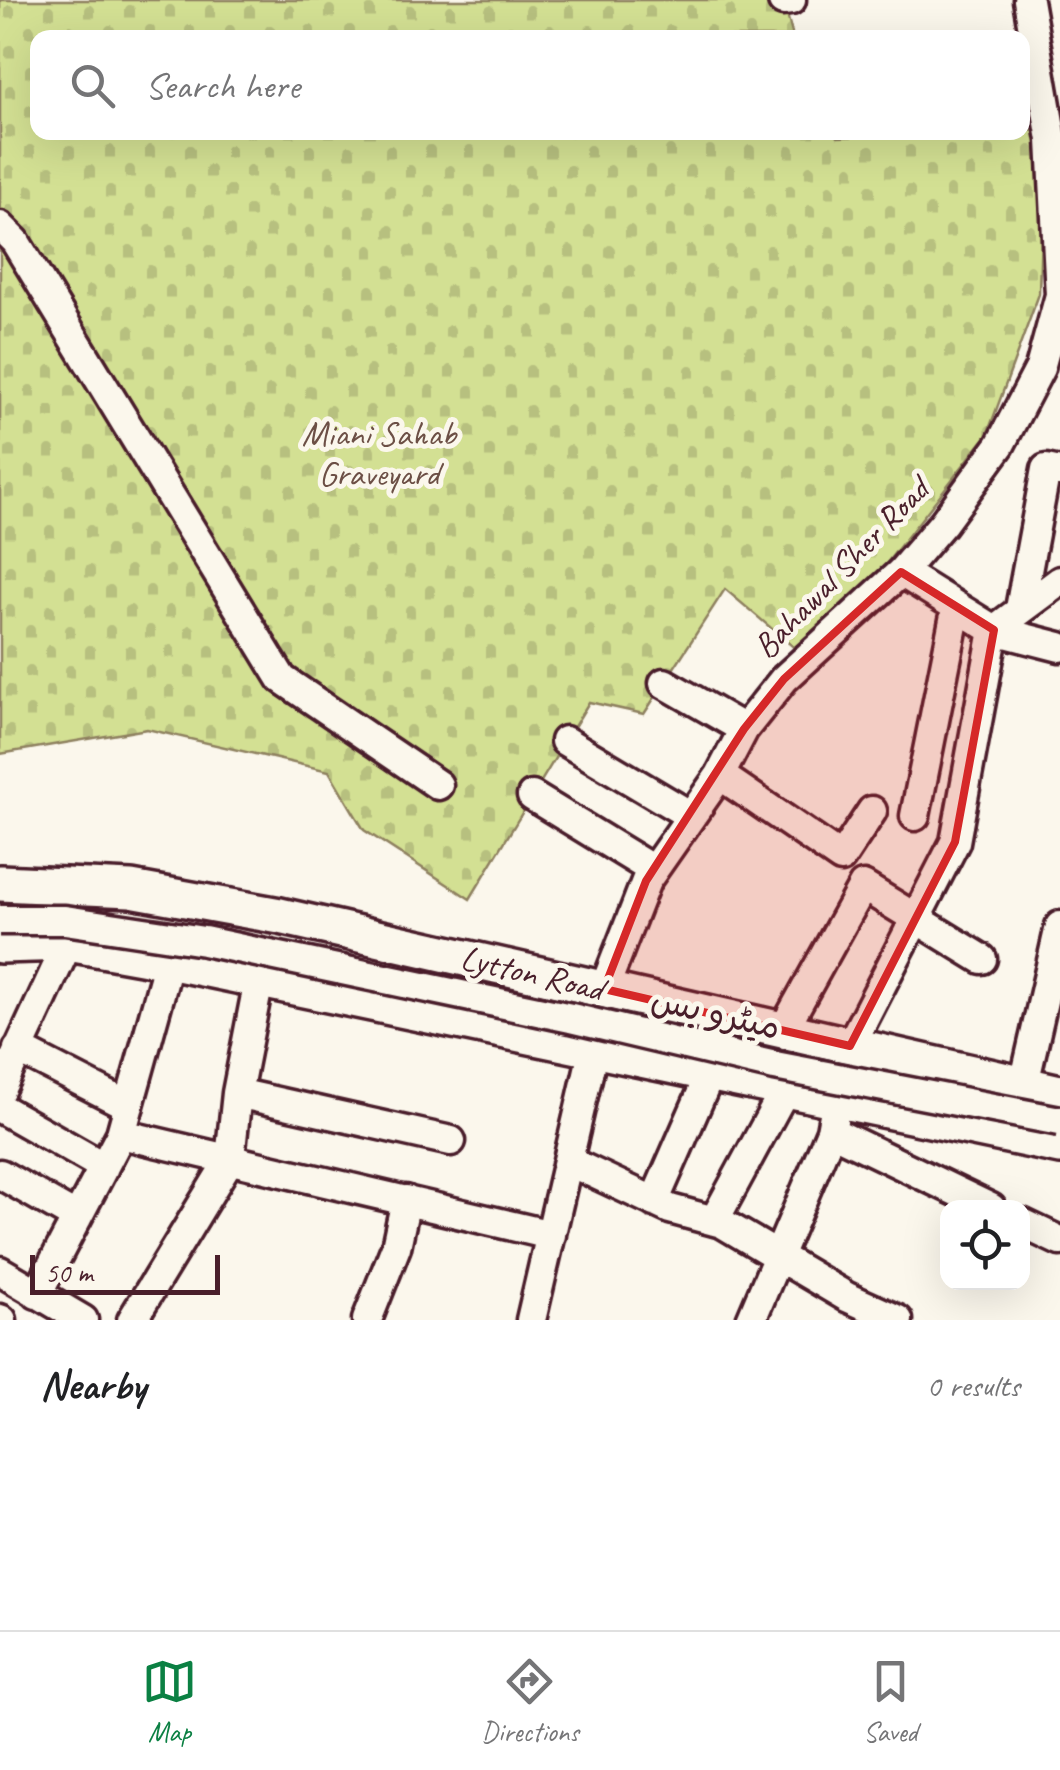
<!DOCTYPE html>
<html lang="en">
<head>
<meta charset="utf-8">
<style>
  body { margin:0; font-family:Caveat,"Playpen Sans Arabic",sans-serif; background:#f2f2f2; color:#202124 }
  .controls { position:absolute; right:30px; bottom:30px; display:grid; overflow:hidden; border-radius:20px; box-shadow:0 10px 40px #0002 }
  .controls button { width:90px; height:90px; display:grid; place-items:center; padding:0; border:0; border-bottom:2px solid #e0e0e0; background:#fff; color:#202124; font:50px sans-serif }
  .scale { position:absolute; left:30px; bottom:25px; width:190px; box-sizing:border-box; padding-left:10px; border:5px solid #4a1f2b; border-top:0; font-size:28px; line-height:35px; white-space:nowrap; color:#4a1f2b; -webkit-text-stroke:8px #fbf7ec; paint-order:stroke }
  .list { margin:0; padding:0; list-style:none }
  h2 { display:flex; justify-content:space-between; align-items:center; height:130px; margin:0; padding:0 40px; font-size:42px }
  h2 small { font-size:32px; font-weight:400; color:#757577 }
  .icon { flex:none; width:55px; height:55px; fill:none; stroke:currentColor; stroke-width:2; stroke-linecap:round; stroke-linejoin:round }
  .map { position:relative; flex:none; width:1060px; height:1320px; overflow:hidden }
  .search { position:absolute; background:#fff; box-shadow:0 10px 40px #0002; left:30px; right:30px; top:30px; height:110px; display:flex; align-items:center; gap:25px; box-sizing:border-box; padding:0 35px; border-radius:20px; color:#757577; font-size:38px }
  .sheet { height:310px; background:#fff }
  nav { display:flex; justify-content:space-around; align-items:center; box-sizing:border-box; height:140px; border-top:2px solid #e0e0e0; background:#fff; font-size:28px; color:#757577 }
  nav a { display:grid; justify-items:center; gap:5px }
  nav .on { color:#0b8043 }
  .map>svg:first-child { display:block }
  .cemetery { fill:url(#cemetery-stones); stroke:#8e805f; stroke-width:2.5 }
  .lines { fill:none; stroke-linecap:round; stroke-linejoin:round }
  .minor-casing { stroke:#4a1f2b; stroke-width:35 }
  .major-casing { stroke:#4a1f2b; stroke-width:42 }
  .minor { stroke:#fbf7ec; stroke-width:28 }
  .major { stroke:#fbf7ec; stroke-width:35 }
  .minor-bridge-casing { stroke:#4a1f2b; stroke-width:35; stroke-linecap:butt }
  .minor-bridge { stroke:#fbf7ec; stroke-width:28 }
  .marked { fill:#d62828; fill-opacity:0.2; stroke:#d62828; stroke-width:8; stroke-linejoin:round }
  .labels { text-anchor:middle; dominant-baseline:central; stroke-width:10; stroke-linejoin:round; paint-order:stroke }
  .park-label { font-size:35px; fill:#6c4f45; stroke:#fbf7ec }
  .street-label { font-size:35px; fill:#4a1f2b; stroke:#fbf7ec }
</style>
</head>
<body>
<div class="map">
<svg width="1060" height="1320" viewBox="0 0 1060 1320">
  <defs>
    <pattern id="cemetery-stones" width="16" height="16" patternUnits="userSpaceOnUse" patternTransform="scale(2.5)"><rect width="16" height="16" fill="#d3e093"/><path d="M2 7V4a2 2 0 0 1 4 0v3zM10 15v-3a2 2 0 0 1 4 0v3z" fill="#b7c07f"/></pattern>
  </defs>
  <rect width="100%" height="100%" fill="#fbf7ec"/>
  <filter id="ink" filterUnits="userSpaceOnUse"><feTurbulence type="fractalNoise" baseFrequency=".01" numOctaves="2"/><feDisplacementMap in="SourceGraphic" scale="20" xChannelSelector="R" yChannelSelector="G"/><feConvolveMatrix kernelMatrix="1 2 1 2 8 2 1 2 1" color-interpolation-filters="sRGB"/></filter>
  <g filter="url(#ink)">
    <path class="cemetery" d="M0 0H783L793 37 38 38V132H835L838 137 1044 130 1039 294 987 435 810 661 725 589 644 714 589 702 470 899 364 830 329 771 147 729 0 754Z"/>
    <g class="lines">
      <g class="minor-casing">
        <path id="minor" d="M783 1 791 0
          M0 226 15 241 282 679 438 785
          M901 572 994 630 1060 647
          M1020 609 1046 469 1060 472
          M664 683 744 729
          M565 741 691 816
          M720 775 841 858 872 811
          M532 796 653 870
          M915 816 956 610
          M604 989 646 881 720 775 744 729 784 679 901 572 943 523 1000 445 1040 368 1060 295 1052 140 1028 0
          M782 1032 863 886 982 959
          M850 1046 955 842 994 630 1060 581
          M18 1049 129 1106
          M1024 1084 1060 926
          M0 1090 68 943
          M237 1093 259 980
          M0 1108 104 1167
          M831 1131 991 1208
          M121 1134 551 1235
          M568 1161 670 1209 722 1223 847 1297 898 1320
          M0 1174 77 1218
          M654 1202 711 1072
          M714 1221 786 1088
          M1022 1223 1060 1241
          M0 1271 83 1320
          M37 1294 121 1134 169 961
          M0 1319 2 1320
          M132 1320 230 1159 237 1093 451 1141
          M367 1320 396 1247 406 1200
          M531 1320 594 1048
          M751 1320 831 1131 837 1099"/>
      </g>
      <g class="major-casing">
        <path id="major" d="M0 883 131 889 280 916 1060 1093
          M0 945 68 943 169 961 1060 1146"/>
      </g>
      <use href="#minor" class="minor"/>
      <use href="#major" class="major"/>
      <g class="minor-bridge-casing">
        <path id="minor-bridge" d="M0 920H65L204 941 571 1018 775 1066 1060 1121"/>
      </g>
      <use href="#minor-bridge" class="minor-bridge"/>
    </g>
  </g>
  <path class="marked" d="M901 572 994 630 955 842 850 1046 604 989 646 881 744 729 784 679Z"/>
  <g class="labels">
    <g class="park-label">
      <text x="379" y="433">Miani Sahab<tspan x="379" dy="40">Graveyard</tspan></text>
    </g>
    <g class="street-label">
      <text transform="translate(841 568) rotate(-46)">Bahawal Sher Road</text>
      <text transform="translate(532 973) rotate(13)">Lytton Road</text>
      <text transform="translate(716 1013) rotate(13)">میٹرو بس</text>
    </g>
  </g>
</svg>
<div class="controls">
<button><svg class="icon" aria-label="locate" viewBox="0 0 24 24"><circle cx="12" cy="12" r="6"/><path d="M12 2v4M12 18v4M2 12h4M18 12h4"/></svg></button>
</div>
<div class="scale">50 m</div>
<div class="search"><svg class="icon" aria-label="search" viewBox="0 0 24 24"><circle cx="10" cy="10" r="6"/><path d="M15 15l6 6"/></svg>Search here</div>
</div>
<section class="sheet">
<h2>Nearby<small>0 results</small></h2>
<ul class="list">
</ul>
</section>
<nav>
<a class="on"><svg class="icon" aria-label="map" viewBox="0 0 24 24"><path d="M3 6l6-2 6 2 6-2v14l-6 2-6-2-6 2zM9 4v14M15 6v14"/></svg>Map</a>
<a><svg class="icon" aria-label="directions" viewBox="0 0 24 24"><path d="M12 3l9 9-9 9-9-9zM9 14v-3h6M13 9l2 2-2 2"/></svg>Directions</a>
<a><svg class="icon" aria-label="saved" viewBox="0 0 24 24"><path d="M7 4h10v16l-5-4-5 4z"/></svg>Saved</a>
</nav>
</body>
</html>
